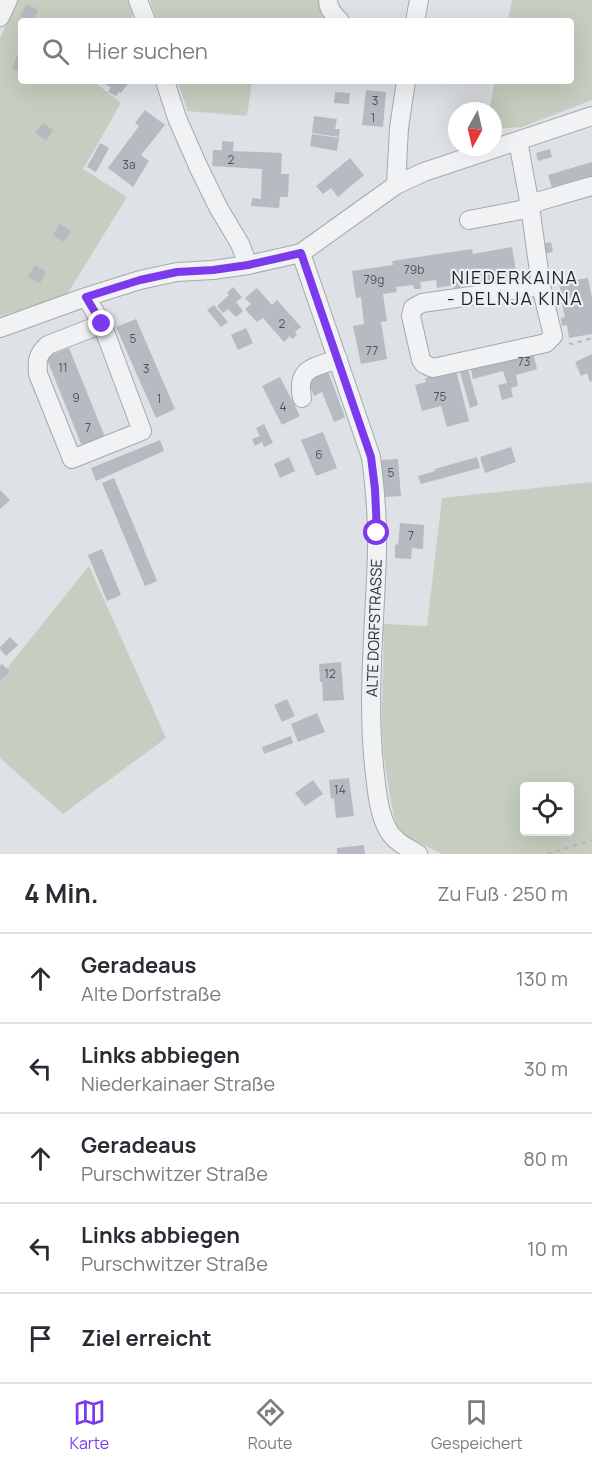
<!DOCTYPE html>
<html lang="de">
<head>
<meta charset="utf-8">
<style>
  body { margin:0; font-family:Manrope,sans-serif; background:#f2f2f3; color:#2b2b33 }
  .controls { position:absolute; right:18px; bottom:18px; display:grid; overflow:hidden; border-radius:6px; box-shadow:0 6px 24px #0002 }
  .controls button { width:54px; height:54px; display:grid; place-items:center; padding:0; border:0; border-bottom:2px solid #e1e1e2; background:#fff; color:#2b2b33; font:30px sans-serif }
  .compass { position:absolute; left:448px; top:102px; width:54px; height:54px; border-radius:50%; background:#fff; box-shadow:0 6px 24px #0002; rotate:188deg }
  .stop { position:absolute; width:18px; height:18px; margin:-14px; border:4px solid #7c3aed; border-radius:50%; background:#fff }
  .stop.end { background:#7c3aed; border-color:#fff; box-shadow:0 2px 6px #0008 }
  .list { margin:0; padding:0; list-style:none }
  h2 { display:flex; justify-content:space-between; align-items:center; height:78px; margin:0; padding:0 24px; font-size:26px }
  h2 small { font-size:20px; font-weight:400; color:#7c7c81 }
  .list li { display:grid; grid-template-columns:39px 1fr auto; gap:18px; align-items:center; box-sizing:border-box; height:90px; padding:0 24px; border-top:2px solid #e1e1e2 }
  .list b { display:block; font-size:22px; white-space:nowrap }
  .list p { margin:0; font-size:20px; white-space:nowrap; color:#7c7c81 }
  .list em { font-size:20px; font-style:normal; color:#7c7c81 }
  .icon { flex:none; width:33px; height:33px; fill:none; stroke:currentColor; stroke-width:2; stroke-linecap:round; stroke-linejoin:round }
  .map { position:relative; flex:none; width:592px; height:854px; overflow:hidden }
  .search { position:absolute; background:#fff; box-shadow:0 6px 24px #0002; left:18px; right:18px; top:18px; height:66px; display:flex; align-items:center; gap:15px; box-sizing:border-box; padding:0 21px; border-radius:6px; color:#7c7c81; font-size:22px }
  .sheet { height:528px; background:#fff }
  nav { display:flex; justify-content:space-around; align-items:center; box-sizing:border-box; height:84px; border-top:2px solid #e1e1e2; background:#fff; font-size:16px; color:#7c7c81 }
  nav a { display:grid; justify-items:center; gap:3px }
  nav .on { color:#7c3aed }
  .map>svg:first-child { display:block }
  .green { fill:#c5cec0; fill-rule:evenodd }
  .building { fill:#b6bbc1 }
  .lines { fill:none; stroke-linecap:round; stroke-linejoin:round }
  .minor-casing { stroke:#a4a9ae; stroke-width:20 }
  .path { stroke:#b4b8bc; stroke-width:2; stroke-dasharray:4.5 4.5; stroke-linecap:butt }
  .minor { stroke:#f0f2f4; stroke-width:18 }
  .route { stroke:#7c3aed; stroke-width:8 }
  .labels { text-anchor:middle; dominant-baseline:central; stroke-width:4.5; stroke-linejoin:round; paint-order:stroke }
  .number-label { font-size:12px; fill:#4c545c }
  .street-label { font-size:15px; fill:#29313a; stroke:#edf0f3 }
  .quarter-label { font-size:18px; letter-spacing:1.5px; fill:#1b222b; stroke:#edf0f3 }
</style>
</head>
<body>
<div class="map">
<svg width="592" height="854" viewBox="0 0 592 854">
  <rect width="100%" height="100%" fill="#dee1e5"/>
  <path class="green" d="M18 0H128L133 15 129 21H21V81H93L121 103 83 169 127 197 66 296 0 316V38Z
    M150 0H327L338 21H157Z
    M512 0H592V100L522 127 493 129V111H489L495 81H571V21H508Z
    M177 81H252L247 116 188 111Z
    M592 482V854H442L397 832C391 799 383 765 382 731 381 695 385 659 383 624L427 626 442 498ZM524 786H570V832H524Z
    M89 566 166 738 63 814 0 758V677Z"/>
  <path class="building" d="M26 4 38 10 33 21 20 16Z
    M17 56 21 58V72L12 68Z
    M109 81H130L121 93 119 92 116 96 108 92 111 87 106 85Z
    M366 90 386 92 383 127 362 125Z
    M335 92 350 93 349 104 334 103Z
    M145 110 165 125 141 155 149 161 133 187 108 168 139 126 135 123Z
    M314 116 337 119 335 129H340L339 137 312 133Z
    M43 123 53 130 46 141 35 133Z
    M312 134 339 138 337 151 310 146Z
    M222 141 234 142 233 151 282 153 281 174H289L288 197H280L279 208 251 206 252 198 261 199 262 169 212 166 213 150H222Z
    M100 143 109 148 96 172 87 167Z
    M550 149 552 157 538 161 536 153Z
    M350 158 364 175 338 197 331 188 323 194 316 186Z
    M592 162V176L552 188 548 175Z
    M60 224 71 231 64 242 53 235Z
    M551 242 553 252 542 254 540 244Z
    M512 247 517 277 500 279 501 286 496 287 495 280 477 283V281L460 284 461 291 455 292 454 285 437 288 436 280 420 282 421 289H414L413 285 396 287 397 292 383 294 387 321 381 322 387 359 361 364 353 326 364 324 361 297 356 298 352 271 393 265 392 261 431 255 472 249 473 254Z
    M35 265 46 272 40 283 28 277Z
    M588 278 592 298V334L569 338 567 325 562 326 561 318 565 317 562 304H557L556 297 561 296 559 283Z
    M233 287 242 297 236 302 243 311 236 317 228 309 223 313 217 306 229 295 227 293Z
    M257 288 272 305 277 300 301 327 295 332 297 335 292 339 290 336 284 342 263 318 257 322 245 309 251 304 245 298Z
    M214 305 228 322 221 327 207 310Z
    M136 319 175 409 156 418 116 327Z
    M246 328 253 343 238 350 231 335Z
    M69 348 105 437 82 446 46 357Z
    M532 349 537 369 516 375 518 386 511 388 513 397 502 400 498 385 507 383 503 371 473 379 470 366Z
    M592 354V381L590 382 587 373 581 376 575 362Z
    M467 366 478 405 470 408 459 368Z
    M327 369 345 417 334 422 322 392 314 396 307 379Z
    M456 370 469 421 447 427 441 406 422 411 415 385 426 382 425 378Z
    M280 377 300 416 282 425 262 386Z
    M264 424 273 443 264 447 262 442 255 446 252 439 260 436 256 428Z
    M323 432 337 468 316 476 301 440Z
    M160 440 164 451 96 481 91 468Z
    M511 447 516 462 485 473 480 457Z
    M289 457 295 471 280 478 274 464Z
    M477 457 480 468 421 484 418 476 435 471V469Z
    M398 459 401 496 384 497 381 460Z
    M114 478 157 581 145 586 102 483Z
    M0 490 10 500 0 509Z
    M400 523 424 525 423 549 412 548 411 559 395 558V544L398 545Z
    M102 549 121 595 107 601 88 555Z
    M10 637 18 645 6 656 0 649V647Z
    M341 662 344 700 323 701 322 682H320L319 664Z
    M2 664 10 672 0 680V666Z
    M287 699 295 716 282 722 274 705Z
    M317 713 325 732 298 742 291 724Z
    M291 736 293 743 264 754 262 747Z
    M349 778 354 816 336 818 334 798 331 799 329 780Z
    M313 780 323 794 305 806 295 793Z
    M364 845 365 854H337V848Z"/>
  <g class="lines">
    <g class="minor-casing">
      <path id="minor" d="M138 0 146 21
        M328 0C328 9 334 15 340 21
        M0 17 8 0
        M415 21 419 0
        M165 81 177 118 198 166 218 207 240 244 248 265
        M518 141 530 206 541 286 553 336 546 343 433 368 424 364 421 360 411 316 413 308 422 303 541 286
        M396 185 399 128 406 81
        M469 220 521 210 540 201 592 186
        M301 253 371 457C375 488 378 520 377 552 375 626 366 701 375 775 377 792 379 813 387 828 393 841 407 847 418 854
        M86 297 102 324 142 431 72 459 38 374C37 360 37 355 48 345L102 324
        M0 328 86 297 140 280 177 272 213 270 248 265 301 253 396 185 424 172 592 116
        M302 398C296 367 314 368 338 359"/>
    </g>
    <path class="path" d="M569 343 572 344 592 338
      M547 854 592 840"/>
    <use href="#minor" class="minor"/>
  </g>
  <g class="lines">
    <path class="route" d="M102 324 86 297 140 280 177 272 213 270 248 265 301 253 371 457 375 489 377 533"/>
  </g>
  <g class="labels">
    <g class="number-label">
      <text x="375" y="100">3</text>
      <text x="373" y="117">1</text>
      <text x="231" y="159">2</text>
      <text x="129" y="164">3a</text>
      <text x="414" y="269">79b</text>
      <text x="374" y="279">79g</text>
      <text x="282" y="323">2</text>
      <text x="133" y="338">5</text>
      <text x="372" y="350">77</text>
      <text x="524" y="361">73</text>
      <text x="63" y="367">11</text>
      <text x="146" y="368">3</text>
      <text x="440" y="396">75</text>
      <text x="76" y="397">9</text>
      <text x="159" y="398">1</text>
      <text x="283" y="406">4</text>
      <text x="88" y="427">7</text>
      <text x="319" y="454">6</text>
      <text x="391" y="472">5</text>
      <text x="411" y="535">7</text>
      <text x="330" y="673">12</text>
      <text x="340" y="789">14</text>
    </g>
    <g class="street-label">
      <text transform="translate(374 628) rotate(-88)">ALTE DORFSTRASSE</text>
    </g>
    <g class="quarter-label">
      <text x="515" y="277">NIEDERKAINA<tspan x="515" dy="21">- DELNJA KINA</tspan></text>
    </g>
  </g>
</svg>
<div class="controls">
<button><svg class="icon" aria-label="locate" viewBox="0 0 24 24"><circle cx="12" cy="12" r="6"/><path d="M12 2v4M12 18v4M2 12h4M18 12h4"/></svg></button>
</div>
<svg class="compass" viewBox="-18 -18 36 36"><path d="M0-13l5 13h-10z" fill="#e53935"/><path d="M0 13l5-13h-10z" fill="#7c7c81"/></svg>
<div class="stop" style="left:377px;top:533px"></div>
<div class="stop end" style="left:102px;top:324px"></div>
<div class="search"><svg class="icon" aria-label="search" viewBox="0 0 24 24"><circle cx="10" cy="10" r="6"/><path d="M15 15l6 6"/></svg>Hier suchen</div>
</div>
<section class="sheet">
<h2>4 Min.<small>Zu Fuß · 250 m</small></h2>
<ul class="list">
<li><svg class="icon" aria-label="ahead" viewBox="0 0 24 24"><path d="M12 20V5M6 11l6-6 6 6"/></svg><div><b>Geradeaus</b><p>Alte Dorfstraße</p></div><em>130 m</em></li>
<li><svg class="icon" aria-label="left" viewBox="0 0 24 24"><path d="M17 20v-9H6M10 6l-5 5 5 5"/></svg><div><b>Links abbiegen</b><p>Niederkainaer Straße</p></div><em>30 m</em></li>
<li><svg class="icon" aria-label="ahead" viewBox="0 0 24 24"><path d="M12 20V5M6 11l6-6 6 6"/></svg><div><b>Geradeaus</b><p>Purschwitzer Straße</p></div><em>80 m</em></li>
<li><svg class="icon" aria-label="left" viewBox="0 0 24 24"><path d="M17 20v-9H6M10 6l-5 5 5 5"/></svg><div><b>Links abbiegen</b><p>Purschwitzer Straße</p></div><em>10 m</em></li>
<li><svg class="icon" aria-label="arrive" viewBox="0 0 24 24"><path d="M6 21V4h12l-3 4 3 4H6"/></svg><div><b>Ziel erreicht</b></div></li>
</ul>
</section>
<nav>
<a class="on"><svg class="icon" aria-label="map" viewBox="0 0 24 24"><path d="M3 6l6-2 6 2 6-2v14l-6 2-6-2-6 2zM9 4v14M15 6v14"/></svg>Karte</a>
<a><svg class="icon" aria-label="directions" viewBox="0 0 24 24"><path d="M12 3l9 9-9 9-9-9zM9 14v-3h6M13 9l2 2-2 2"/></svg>Route</a>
<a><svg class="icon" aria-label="saved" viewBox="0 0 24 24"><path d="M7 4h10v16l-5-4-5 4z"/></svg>Gespeichert</a>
</nav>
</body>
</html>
